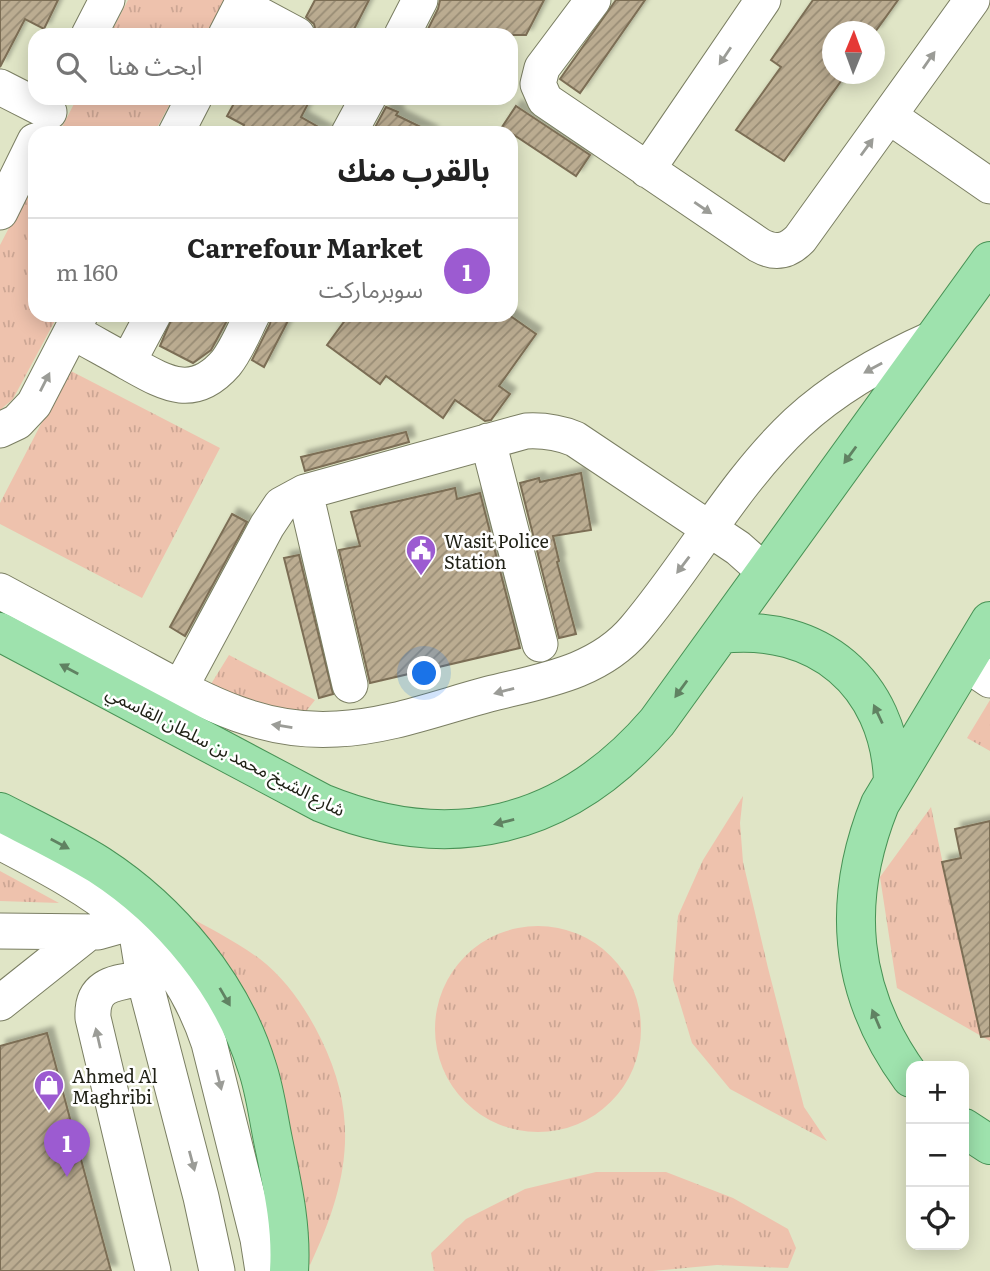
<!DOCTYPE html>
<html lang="ar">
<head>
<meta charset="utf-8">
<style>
  body { margin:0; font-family:Literata,"Noto Sans Arabic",serif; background:#f2f2f2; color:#222; direction:rtl }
  .controls { position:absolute; right:21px; bottom:21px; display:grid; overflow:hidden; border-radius:14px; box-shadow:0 4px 18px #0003 }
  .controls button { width:63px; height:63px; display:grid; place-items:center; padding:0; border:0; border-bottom:2px solid #e0e0e0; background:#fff; color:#222; font:35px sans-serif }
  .compass { position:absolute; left:822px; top:21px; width:63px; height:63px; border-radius:50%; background:#fff; box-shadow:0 4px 18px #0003; rotate:1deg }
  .you { position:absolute; left:425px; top:674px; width:24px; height:24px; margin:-18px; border:5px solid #fff; border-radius:50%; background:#1a73e8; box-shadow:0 0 0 10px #1a73e833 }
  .badge { display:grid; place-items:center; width:46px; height:46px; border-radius:50%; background:#9c5bd1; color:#fff; font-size:23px; font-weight:700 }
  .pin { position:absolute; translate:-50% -58px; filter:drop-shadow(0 2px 4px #0008) }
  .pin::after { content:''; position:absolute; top:37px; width:24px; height:21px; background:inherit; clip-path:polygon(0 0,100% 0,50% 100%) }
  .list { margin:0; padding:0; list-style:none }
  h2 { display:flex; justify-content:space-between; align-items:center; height:91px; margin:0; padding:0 28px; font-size:30px }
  h2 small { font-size:23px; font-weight:400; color:#767676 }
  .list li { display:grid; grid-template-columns:46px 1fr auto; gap:21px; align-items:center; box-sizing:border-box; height:105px; padding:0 28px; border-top:2px solid #e0e0e0 }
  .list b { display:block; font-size:26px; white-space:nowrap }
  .list p { margin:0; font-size:23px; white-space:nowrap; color:#767676 }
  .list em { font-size:23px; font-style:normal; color:#767676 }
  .icon { flex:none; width:38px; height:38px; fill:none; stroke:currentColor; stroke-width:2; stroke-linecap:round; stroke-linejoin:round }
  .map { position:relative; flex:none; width:990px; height:1271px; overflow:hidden; direction:ltr }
  .search { position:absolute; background:#fff; box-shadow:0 4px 18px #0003; left:28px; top:28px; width:490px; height:77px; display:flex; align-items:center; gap:18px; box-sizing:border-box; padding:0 24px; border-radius:21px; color:#767676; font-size:26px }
  .panel { position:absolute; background:#fff; box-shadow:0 4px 18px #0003; left:28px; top:126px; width:490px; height:196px; border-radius:21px; direction:rtl }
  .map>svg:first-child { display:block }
  .grass { fill:url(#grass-tufts) }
  .building { fill:url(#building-hatch); stroke:#7c6e55; stroke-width:2; filter:url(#shadow) }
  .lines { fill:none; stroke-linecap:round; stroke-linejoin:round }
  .minor-casing { stroke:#7a7e62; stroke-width:37 }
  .major-casing { stroke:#489255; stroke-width:40 }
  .minor { stroke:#fff; stroke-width:35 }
  .major { stroke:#9ee2ad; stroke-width:38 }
  .oneway { fill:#9b9c97 }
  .oneway2 { fill:#608262 }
  .labels { text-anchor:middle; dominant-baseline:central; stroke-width:5; stroke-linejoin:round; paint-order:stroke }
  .poi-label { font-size:18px; fill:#212217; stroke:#fff; text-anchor:start }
  .street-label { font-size:18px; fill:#212217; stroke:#fff }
</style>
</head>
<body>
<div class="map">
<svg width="990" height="1271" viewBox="0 0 990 1271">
  <defs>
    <pattern id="grass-tufts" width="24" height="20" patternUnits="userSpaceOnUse" patternTransform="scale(1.75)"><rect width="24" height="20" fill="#eec2ad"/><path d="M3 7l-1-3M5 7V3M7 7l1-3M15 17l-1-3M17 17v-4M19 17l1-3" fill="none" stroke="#cca694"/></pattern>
    <pattern id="building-hatch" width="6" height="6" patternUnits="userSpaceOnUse" patternTransform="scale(1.75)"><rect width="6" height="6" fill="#bbac91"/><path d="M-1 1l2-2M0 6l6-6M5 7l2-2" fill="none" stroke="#988c75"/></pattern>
    <filter id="shadow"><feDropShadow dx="6" dy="-6" stdDeviation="2" flood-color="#0004"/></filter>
  </defs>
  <rect width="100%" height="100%" fill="#e0e5c6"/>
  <path class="grass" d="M128 0H225L206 35H110Z
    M77 98H173L154 133H59Z
    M35 178V315H58L13 399 0 410V245Z
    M69 370 220 448 142 598 0 524V503Z
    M229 655 315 700 300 719 203 697Z
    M990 700V751L967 738Z
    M743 796 740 823 743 862 768 968 804 1107 827 1141 730 1089 692 1043 673 980 678 916 703 860Z
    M931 807 974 1012 990 1010V1041L897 988 880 877Z
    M0 871 59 903 0 901Z
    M181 913C208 927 235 941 260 959 286 979 307 1010 321 1039 361 1120 347 1186 310 1265L304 1258 283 1129Z
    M435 1029a103 103 0 1 1 206 0a103 103 0 1 1-206 0Z
    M596 1172H666L733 1198 788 1229 796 1248 788 1268 717 1265 653 1271H434L431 1253 466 1219 525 1189Z"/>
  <path class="building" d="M0 0H58L44 29 25 19 0 67Z
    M315 0H369L351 35H323L316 32 314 24 306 17Z
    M440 0H544L526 35H425L438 9Z
    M616 0H645L580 93 560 79Z
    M813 0H898L875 32H832V74H846L784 161 736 130 781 67 771 60Z
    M237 98H311L301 117 329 133H240L244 125 227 116Z
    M516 106 590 155 576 176 502 127Z
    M386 107 398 112 396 115 433 133H372Z
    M173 315H230L211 350 193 363 160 346Z
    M272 315H291L264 367 252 360 270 324Z
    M349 315H509L536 334 499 386 510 394 491 420 485 421 455 400 443 418 386 376 380 384 327 345Z
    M406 432 409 442 305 471 301 457Z
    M581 473 591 530 553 536 559 561 557 562 576 634 559 638 520 483 539 478 540 482Z
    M455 488 457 499 480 493 520 648 370 683 339 550 360 546 351 512Z
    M232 514 247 522 185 636 170 627Z
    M299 555 333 694 319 698 284 558Z
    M990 821V1036L981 1037 942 862 961 858 955 829Z
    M47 1033 111 1271H0V1046Z"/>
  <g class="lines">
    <g class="minor-casing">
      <path id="minor" d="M593 0 542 68 538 84 545 100 759 245C775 254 787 252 800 239L972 0
        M241 5 297 35
        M89 35 107 0
        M226 35 244 0
        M402 35 420 0
        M0 87 49 112
        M889 116 990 186
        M176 133 194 98
        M349 133 368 98
        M647 170 763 0
        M0 212 35 141
        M72 331C91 342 110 352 129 363 165 383 193 401 226 363 237 349 244 331 252 315
        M128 362 153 315
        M0 430 17 422 34 404 80 315
        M488 441 540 644
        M305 492 350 685
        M0 591C43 614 85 637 128 660 197 697 256 734 337 729 388 727 440 707 489 694 541 681 598 673 635 629 691 563 733 483 797 423 837 386 884 360 934 338
        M965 663 990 680
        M180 688 267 526 281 505 305 492 526 431C544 430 558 432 575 439L738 548 765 572
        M0 842C96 892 173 934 209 1043L258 1239 263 1271
        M136 928 144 978 201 1197 217 1271
        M0 931 98 932 130 923
        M144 978C116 983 91 983 93 1018L153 1271
        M0 1003 88 933"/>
    </g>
    <g class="major-casing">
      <path id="major" d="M0 632 322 803C451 856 566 828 657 722L990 261
        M721 634C818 623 889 683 893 780
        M0 812C33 829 67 845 99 865 170 911 232 985 257 1067 265 1090 268 1116 273 1140 282 1184 292 1226 289 1271
        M911 1078C848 992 841 901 880 804L990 621
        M964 1128 990 1145"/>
    </g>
    <use href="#minor" class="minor"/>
    <use href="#major" class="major"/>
  </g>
  <defs><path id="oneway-solid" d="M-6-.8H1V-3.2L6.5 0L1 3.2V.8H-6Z" transform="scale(1.75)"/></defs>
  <g class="oneway">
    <use href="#oneway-solid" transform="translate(725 56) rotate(124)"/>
    <use href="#oneway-solid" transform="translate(929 60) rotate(-55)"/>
    <use href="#oneway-solid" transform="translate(867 147) rotate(-54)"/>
    <use href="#oneway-solid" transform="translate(703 208) rotate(34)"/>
    <use href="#oneway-solid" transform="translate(873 368) rotate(151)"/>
    <use href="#oneway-solid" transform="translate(45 382) rotate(-63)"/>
    <use href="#oneway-solid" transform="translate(683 565) rotate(127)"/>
    <use href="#oneway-solid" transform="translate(504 691) rotate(165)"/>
    <use href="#oneway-solid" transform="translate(282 726) rotate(-171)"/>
    <use href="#oneway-solid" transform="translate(98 1038) rotate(-103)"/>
    <use href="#oneway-solid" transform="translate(219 1080) rotate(76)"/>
    <use href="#oneway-solid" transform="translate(192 1161) rotate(75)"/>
  </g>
  <g class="oneway2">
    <use href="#oneway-solid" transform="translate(850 455) rotate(126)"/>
    <use href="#oneway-solid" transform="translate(69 669) rotate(-152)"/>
    <use href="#oneway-solid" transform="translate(681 689) rotate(126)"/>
    <use href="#oneway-solid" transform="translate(878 714) rotate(-115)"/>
    <use href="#oneway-solid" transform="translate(504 822) rotate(166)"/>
    <use href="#oneway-solid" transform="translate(60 844) rotate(28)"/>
    <use href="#oneway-solid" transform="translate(225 997) rotate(60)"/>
    <use href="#oneway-solid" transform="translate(876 1019) rotate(-113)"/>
  </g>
  <defs>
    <g id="civic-pin" transform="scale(1.575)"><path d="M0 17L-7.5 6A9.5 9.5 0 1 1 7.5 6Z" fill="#9c5bd1" stroke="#fff"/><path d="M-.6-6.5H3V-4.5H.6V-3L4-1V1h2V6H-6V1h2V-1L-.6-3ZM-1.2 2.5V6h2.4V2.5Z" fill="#fff"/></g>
    <g id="shop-pin" transform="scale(1.575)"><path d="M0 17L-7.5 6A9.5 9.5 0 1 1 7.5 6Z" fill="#9c5bd1" stroke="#fff"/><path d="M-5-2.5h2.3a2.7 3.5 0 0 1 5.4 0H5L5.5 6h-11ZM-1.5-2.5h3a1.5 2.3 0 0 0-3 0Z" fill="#fff"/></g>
  </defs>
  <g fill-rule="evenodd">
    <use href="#civic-pin" x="421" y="550"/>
    <use href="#shop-pin" x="49" y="1085"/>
  </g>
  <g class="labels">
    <g class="poi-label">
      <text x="444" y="540">Wasit Police<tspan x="444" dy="21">Station</tspan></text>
      <text x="72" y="1075">Ahmed Al<tspan x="72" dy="21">Maghribi</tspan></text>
    </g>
    <g class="street-label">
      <text transform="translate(226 750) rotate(27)">شارع الشيخ محمد بن سلطان القاسمي</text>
    </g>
  </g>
</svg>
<div class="controls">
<button>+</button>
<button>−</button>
<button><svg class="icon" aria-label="locate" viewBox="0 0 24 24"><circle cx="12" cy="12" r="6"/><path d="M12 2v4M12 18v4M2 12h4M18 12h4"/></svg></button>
</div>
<svg class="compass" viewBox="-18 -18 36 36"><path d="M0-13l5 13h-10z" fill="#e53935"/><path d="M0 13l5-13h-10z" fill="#767676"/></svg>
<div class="you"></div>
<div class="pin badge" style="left:67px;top:1177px">1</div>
<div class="search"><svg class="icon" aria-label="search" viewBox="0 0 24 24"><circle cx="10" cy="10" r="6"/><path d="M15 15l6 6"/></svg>ابحث هنا</div>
<section class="panel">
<h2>بالقرب منك<small></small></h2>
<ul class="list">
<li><span class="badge">1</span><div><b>Carrefour Market</b><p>سوبرماركت</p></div><em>160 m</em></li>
</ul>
</section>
</div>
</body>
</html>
